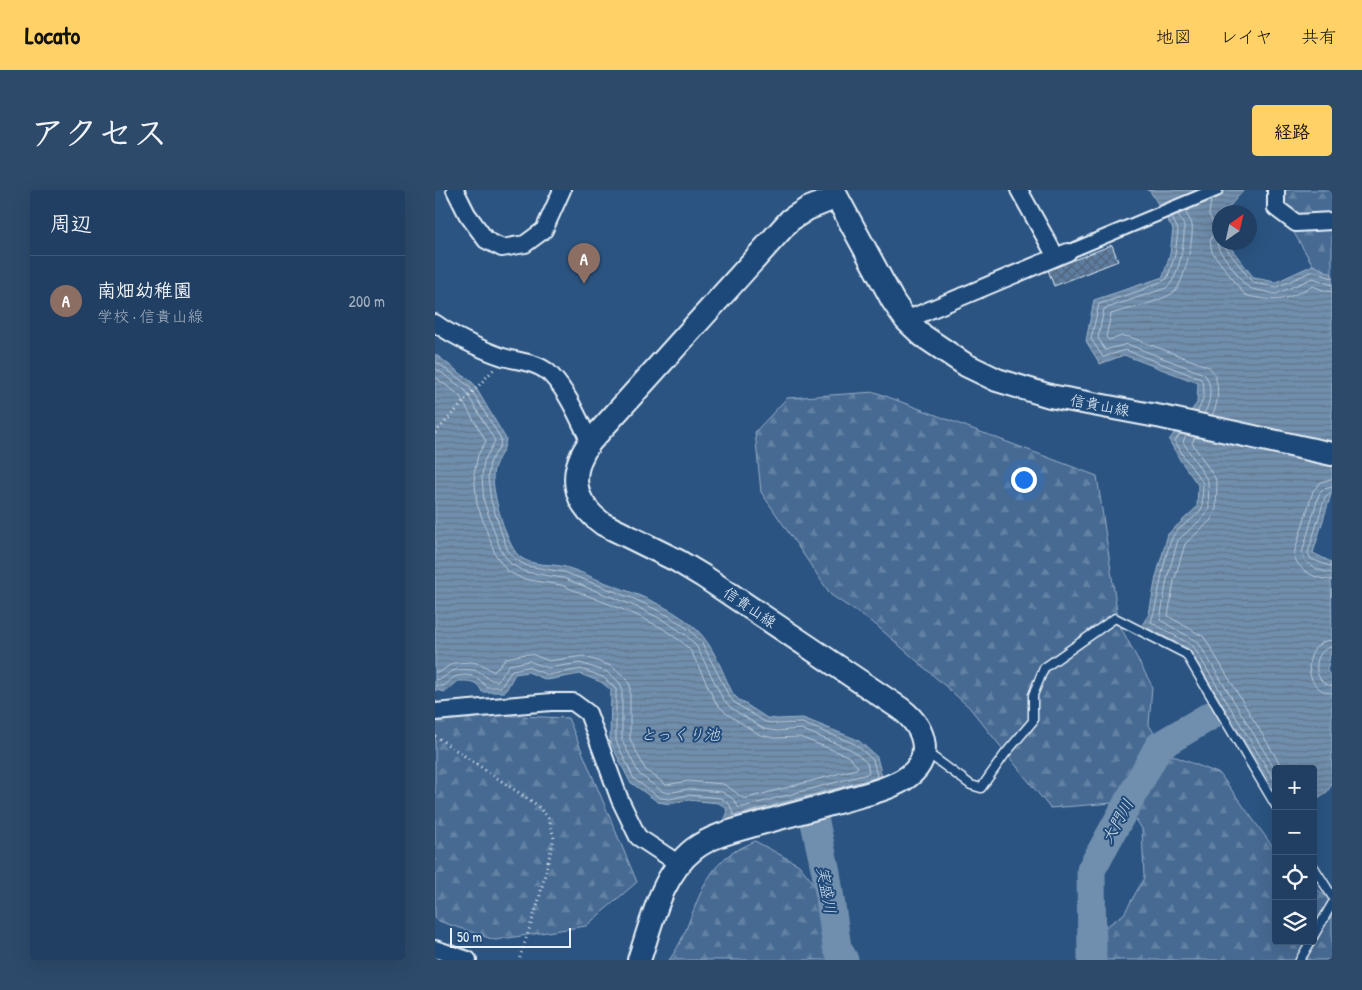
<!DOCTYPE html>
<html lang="ja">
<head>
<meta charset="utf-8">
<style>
  body { margin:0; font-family:"Patrick Hand","Klee One",sans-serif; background:#2d4a6b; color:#f1f3f6 }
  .controls { position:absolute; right:15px; bottom:15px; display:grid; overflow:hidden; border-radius:5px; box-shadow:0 5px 20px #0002 }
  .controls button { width:45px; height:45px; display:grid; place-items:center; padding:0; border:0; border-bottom:1px solid #3d5877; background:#203f62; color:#f1f3f6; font:25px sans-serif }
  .compass { position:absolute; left:777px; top:15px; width:45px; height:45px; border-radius:50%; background:#203f62; box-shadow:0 5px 20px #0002; rotate:34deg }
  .scale { position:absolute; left:15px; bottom:12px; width:121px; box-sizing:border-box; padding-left:5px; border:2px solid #e8f1f8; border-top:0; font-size:14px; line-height:18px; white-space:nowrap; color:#e8f1f8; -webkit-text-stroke:4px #1f4a7a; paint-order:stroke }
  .you { position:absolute; left:588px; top:289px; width:18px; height:18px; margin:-12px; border:4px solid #fff; border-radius:50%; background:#1a73e8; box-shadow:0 0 0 8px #1a73e833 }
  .badge { display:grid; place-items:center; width:32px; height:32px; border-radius:50%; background:#ffd166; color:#fff; font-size:16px; font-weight:700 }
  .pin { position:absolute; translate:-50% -41px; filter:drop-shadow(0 1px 2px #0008) }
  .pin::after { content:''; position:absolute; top:26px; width:18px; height:15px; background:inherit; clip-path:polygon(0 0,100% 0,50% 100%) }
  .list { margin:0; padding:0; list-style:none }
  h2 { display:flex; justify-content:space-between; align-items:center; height:65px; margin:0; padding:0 20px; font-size:21px }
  h2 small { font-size:16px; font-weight:400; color:#a2afbe }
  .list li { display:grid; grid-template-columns:32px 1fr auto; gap:15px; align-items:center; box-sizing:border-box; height:90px; padding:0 20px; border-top:1px solid #3d5877 }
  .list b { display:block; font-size:19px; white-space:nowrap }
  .list p { margin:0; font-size:16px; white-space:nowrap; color:#a2afbe }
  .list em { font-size:16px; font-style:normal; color:#a2afbe }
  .icon { flex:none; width:28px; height:28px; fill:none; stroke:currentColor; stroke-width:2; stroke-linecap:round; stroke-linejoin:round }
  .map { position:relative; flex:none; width:897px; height:770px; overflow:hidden; border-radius:5px }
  header { display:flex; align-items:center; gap:30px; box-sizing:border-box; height:70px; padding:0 25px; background:#ffd166; color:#111 }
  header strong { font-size:24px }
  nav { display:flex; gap:28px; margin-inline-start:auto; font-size:18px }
  .intro { display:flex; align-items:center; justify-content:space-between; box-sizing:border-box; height:120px; padding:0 30px }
  h1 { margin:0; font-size:35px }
  .button { padding:12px 22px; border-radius:5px; background:#ffd166; color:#111; font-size:18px; font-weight:700 }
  main { display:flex; gap:30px; padding:0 30px }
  aside { flex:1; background:#203f62; border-radius:5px; box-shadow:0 5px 20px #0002 }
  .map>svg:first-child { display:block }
  .forest { fill:url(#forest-firs); stroke:#98aec6 }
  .water { fill:url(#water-rules); stroke:#a0b6cb }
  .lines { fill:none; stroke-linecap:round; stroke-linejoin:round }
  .shore { stroke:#b8c9da; stroke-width:1 }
  .river { stroke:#708ead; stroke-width:29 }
  .building { fill:url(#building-cross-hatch); stroke:#e8f1f8 }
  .service-casing { stroke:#e8f1f8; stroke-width:11 }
  .pedestrian-casing { stroke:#e8f1f8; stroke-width:16 }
  .minor-casing { stroke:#e8f1f8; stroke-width:20 }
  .secondary-casing { stroke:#e8f1f8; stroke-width:26 }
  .path { stroke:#e8f1f8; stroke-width:3; stroke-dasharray:1 4; stroke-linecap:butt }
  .service { stroke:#1f4a7a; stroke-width:8 }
  .pedestrian { stroke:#1f4a7a; stroke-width:12 }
  .minor { stroke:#1f4a7a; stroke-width:16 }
  .secondary { stroke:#1f4a7a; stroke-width:22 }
  .labels { text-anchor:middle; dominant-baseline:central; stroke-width:4; stroke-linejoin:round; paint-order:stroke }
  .street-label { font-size:15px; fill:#e8f1f8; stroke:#1f4a7a }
  .water-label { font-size:16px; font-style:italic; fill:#d0dde9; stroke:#1f4a7a }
</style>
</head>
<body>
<header>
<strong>Locato</strong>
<nav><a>地図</a><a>レイヤ</a><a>共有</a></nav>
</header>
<div class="intro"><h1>アクセス</h1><a class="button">経路</a></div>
<main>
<aside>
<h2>周辺<small></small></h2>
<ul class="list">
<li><span class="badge" style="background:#8d6e63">A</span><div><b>南畑幼稚園</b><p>学校 · 信貴山線</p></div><em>200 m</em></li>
</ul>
</aside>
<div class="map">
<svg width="897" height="770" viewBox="0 0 897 770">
  <defs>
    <pattern id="forest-firs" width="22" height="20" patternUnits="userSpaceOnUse" patternTransform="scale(1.25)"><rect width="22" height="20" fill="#476b93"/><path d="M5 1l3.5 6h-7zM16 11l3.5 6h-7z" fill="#6281a3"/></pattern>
    <pattern id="water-rules" width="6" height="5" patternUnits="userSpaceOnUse" patternTransform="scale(1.25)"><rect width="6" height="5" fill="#708ead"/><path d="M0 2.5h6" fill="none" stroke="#61768a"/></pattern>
    <pattern id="building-cross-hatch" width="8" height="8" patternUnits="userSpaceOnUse" patternTransform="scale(1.25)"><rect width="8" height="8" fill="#5d7da1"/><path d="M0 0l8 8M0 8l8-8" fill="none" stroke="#53657a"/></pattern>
  </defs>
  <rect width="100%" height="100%" fill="#2b5482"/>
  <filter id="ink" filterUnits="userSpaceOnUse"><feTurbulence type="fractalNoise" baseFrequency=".02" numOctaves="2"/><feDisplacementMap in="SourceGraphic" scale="10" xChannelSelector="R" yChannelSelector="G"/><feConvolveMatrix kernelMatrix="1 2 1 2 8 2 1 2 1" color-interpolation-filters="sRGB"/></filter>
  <g filter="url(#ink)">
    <path class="forest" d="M834 0H897V108Z
      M440 202 662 286 684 434 717 496 714 535 731 563 785 584 841 661V751H878V696L897 711V770H647L652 759 669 738 689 724 709 688 707 639 701 629 678 613 615 618 534 517 441 435 396 405 326 302 320 242 352 208Z
      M0 509 7 523 133 528 202 692 151 736 60 750 4 731 0 728Z
      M320 651 364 675 380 695 385 721 412 770H234C257 741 259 698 287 671 295 662 309 657 320 651Z"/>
    <path class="water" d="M712 0H809L793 18 792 22H784V52L792 53 819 88 841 92 878 75 897 84V301L878 363 896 372 897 456 892 481 897 487V594L892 602 878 611V579H841V603L754 459 707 435 714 424 721 387 733 344 762 317 763 295 745 270 734 250 762 213 763 193 689 165 665 174 651 151 659 110 728 87 735 64 738 39 715 1Z
      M0 164 38 193 71 249C70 264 58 270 58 287 58 305 71 353 83 365 95 377 116 373 130 377 142 380 154 386 166 391 198 403 235 415 260 438 279 455 287 482 298 504L303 509 332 528 342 529 368 528 423 550 442 567 448 591 287 635 292 624 291 618 284 613 253 610 235 614 223 612 195 592 175 552 176 500 166 492 145 484 112 490 93 482 80 484 70 502H47C42 490 34 491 23 491L11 502 0 500Z"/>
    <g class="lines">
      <path class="shore" d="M776 10 774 25 781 38 775 51 777 62 809 104C814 107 819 107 824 108 850 113 855 106 878 96L890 101 897 102
        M750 21C752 26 756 30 757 35 759 48 749 94 739 102 726 112 692 119 676 124L671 147 674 150 687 146 695 147 774 177C785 188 785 212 777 225
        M743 24C745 29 749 33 749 38 750 52 743 91 731 98L669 119 663 148 670 160 692 154 769 184C778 193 776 214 769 223
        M737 27 743 40 740 65 732 89 704 101 664 114 656 149 668 167 691 160 766 189C772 198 768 214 762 222
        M784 47 782 53 784 60 810 95 817 99 841 104 878 88 897 95
        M789 52 790 57 818 93 842 97 878 81 897 88
        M0 171 34 196 66 249 65 256 55 272 53 287 56 311 72 359 80 369 92 376 129 382 204 411 234 426 256 441 267 453 294 506 300 513 330 532 342 534 367 533 420 554 438 570 442 586 440 588 299 626 295 615 286 608 253 605 235 609 225 608 199 589 181 551V499L168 487 146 479 113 485 93 477 77 480 66 497H51C45 487 34 483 22 486 17 487 13 493 9 496H0
        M0 178 30 200 60 251 49 271 47 287 49 312 66 361 76 374 90 382 128 388 202 417 230 431 252 446 262 457 288 509 296 518 329 539 342 541 366 539 417 560 432 573 434 582 432 584 304 618 298 609 287 602 253 599 234 603 228 602 204 584 187 550V497L184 492 172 482 145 473 113 478 94 471 74 475 63 491C50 491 49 481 38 480 32 479 23 479 17 481 10 485 9 490 0 490
        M0 187 24 205 51 251 43 265 39 284 42 314 60 364 72 381 88 389 126 395 199 424 227 438 247 452 256 461 281 513 292 524 325 545 340 548 365 547 413 566 423 577 421 579 309 609 295 598 288 594 253 591 231 595 210 579 195 549V495L190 487 176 476 148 466 114 471 99 465 91 464 71 468 59 482 46 474 37 472 18 473 5 482H0
        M745 244 740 251 749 267 768 293 767 318C761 330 742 336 737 348 726 375 725 406 716 432L758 456 841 593
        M751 245 748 252 773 291 774 318 770 326 743 350 732 389 725 430 763 452 841 581
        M760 247 757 253 780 288 782 295 781 319 776 330 750 354 739 391 733 426 769 447 848 579
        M897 289 886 292 878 301 859 364C861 380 882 390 897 390
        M897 297 889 299 884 304 867 363C869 375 886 382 897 383
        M897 303 893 304 890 307 873 363 876 369 897 377
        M897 450C867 451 866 502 897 503
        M897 457C877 459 876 494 897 496"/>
      <path class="river" d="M379 628 391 682 402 757 409 770
        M657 770 656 680 724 556 775 526"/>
    </g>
    <path class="building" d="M677 55 683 71 619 96 613 80Z"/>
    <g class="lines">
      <g class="service-casing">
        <path id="service" d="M491 562 536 595 546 598 570 564 598 531V505L609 478 680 428 751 464 841 616
          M878 676 897 706
          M878 747 897 714
          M865 770 876 751"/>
      </g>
      <g class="pedestrian-casing">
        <path id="pedestrian" d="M633 62 781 0"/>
      </g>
      <g class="minor-casing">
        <path id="minor" d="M20 0 32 24 51 50 67 58 90 54 109 40 127 0
          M584 0 621 67
          M841 0V18L861 33 897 31
          M471 130 633 62
          M0 133C18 146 47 160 68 167 85 172 105 172 117 186 134 204 144 230 155 252
          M0 522 116 512H138L153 523 185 610 203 647 244 674
          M0 759 33 770"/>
      </g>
      <g class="secondary-casing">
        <path id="secondary" d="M398 0 458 111 471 130 488 146 531 175 562 190 615 206 727 227 897 264
          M204 770C217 732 226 685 259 659 276 646 298 641 319 635 348 627 377 619 407 611 427 605 449 601 468 590 500 571 492 539 466 519L268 386 243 371 168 334C137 312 133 282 155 252L355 30 372 19 402 7"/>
      </g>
      <path class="path" d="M0 243 59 179
        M0 546 102 615 114 629 119 648 103 713 84 770"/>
      <use href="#service" class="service"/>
      <use href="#pedestrian" class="pedestrian"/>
      <use href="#minor" class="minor"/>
      <use href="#secondary" class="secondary"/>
    </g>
  </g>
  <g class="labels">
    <g class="street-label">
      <text transform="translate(665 215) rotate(11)">信貴山線</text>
      <text transform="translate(315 417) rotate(34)">信貴山線</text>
    </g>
    <g class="water-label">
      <text x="245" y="544">とっくり池</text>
      <text transform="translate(682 631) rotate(-61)">大門川</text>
      <text transform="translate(392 700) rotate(80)">実盛川</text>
    </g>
  </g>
</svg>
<div class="controls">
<button>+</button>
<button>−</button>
<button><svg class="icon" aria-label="locate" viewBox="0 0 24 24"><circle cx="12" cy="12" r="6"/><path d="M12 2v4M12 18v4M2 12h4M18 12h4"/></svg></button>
<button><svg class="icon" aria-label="layers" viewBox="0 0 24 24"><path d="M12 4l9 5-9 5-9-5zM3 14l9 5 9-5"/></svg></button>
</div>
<svg class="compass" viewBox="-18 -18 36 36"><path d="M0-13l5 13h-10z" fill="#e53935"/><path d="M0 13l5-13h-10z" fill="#a2afbe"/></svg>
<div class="scale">50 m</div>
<div class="you"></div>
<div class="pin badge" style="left:149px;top:94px;background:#8d6e63">A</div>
</div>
</main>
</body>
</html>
